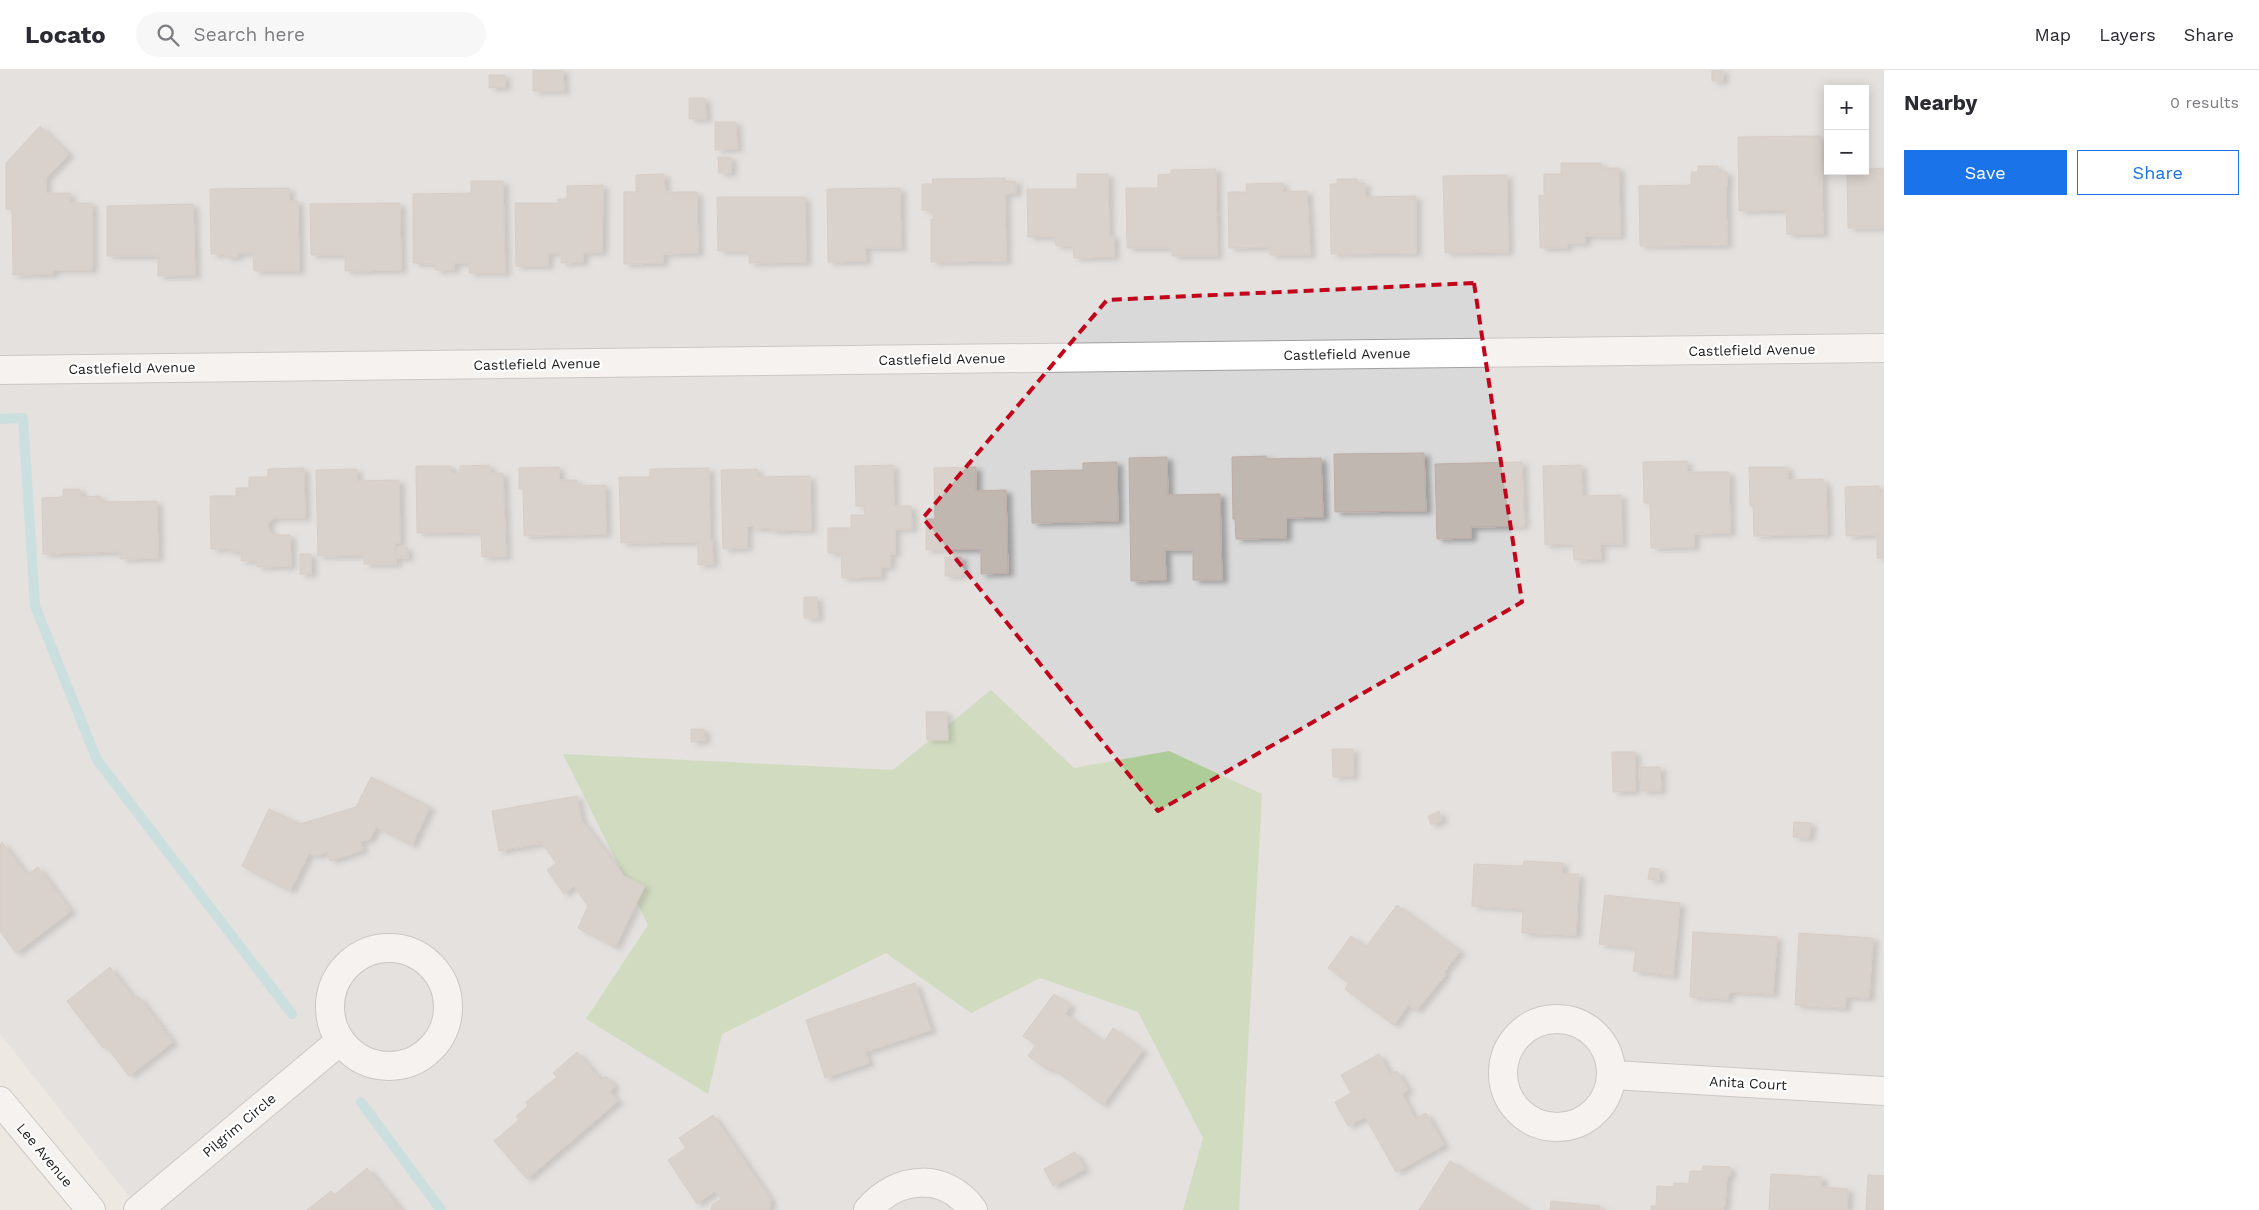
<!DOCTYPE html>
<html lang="en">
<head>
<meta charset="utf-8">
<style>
  body { margin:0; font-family:"Work Sans",sans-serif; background:#f7f7f7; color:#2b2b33 }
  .controls { position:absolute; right:15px; top:15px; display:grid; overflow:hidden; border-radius:0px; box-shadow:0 2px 12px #0003 }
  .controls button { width:45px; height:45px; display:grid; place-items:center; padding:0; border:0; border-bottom:1px solid #e1e1e2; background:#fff; color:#2b2b33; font:25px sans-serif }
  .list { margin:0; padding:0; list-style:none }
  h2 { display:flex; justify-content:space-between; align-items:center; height:65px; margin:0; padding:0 20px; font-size:21px }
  h2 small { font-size:16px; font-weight:400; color:#7c7c81 }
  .actions { display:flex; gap:10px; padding:15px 20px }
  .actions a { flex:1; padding:11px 0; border:1px solid #1a73e8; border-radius:0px; text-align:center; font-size:18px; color:#1a73e8 }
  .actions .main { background:#1a73e8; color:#fff }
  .icon { flex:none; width:28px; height:28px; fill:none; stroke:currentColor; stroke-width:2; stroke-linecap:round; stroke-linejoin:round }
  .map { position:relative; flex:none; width:1884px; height:1140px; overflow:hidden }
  header { display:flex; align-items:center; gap:30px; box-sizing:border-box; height:70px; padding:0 25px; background:#fff; border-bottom:1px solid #e1e1e2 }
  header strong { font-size:24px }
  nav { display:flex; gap:28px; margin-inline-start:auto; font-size:18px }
  .search { width:350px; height:45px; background:#f7f7f7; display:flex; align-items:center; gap:12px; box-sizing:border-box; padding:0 18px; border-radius:28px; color:#7c7c81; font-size:19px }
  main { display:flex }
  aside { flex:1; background:#fff }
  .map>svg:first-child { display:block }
  .residential { fill:#dad9d9; fill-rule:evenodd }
  .forest { fill:#adcc97 }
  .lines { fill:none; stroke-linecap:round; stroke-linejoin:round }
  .stream { stroke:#a2d4da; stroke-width:10 }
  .building { fill:#c1b7b1; stroke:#beada4; filter:url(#shadow) }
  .minor-casing { stroke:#a0a0a0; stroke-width:30 }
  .minor { stroke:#fff; stroke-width:28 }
  .marked { fill:none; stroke:#c3051b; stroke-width:4; stroke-dasharray:10 6; stroke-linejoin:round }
  .labels { text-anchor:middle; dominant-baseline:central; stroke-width:4.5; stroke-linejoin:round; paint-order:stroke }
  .street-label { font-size:14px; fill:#1c1c1c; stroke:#fff }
</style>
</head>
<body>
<header>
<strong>Locato</strong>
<div class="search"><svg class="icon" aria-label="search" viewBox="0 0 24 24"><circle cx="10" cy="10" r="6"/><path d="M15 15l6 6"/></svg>Search here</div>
<nav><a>Map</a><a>Layers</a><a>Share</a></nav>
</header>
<main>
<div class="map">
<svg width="1884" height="1140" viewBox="0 0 1884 1140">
  <defs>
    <filter id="shadow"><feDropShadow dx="5.5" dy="3" stdDeviation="2.5" flood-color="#0004"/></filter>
  </defs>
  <rect width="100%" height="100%" fill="#ede8e1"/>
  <path class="residential" d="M0 0H1884V1140H140L0 964ZM1828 19H1865V101H1828Z"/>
  <path class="forest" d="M991 620 1074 698 1169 681 1262 724 1239 1140H1183L1203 1068 1138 942 1040 908 971 943 886 883 722 964 708 1024 586 949 648 855 563 684 893 700Z"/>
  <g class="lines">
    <path class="stream" d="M0 349 23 348 35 536 97 690 292 944
      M361 1032 441 1140"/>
  </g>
  <path class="building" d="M533 0H563L564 21H533Z
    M1712 0H1723V11H1712Z
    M489 5H505V17L489 18Z
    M689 28H705L706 49H689Z
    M715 52H736L737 79 715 80Z
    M40 56 69 84 46 108V123H70V133H92V200H53V204L13 205 12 139H6V93Z
    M1821 66 1823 164H1787L1786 140 1739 141 1738 67Z
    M718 87H731V103H719Z
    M1561 93H1601V98H1619L1620 166H1585V173H1567V178H1540L1539 125 1544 126V104H1561Z
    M1698 96H1718V102H1727V116H1726L1727 175 1640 176 1639 116 1691 115V102H1698Z
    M1884 98V158H1848L1847 101Z
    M1216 99 1217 186H1172V178H1127L1126 118H1158V105L1171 104V100Z
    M664 104 665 122H697L698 183 663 184V193L624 194V122H636V105Z
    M1077 104H1108L1109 166H1114V187L1074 188 1073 176H1056L1055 167H1028L1027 119H1077Z
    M1507 105 1508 182 1445 183 1443 106Z
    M1005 108 1004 111H1016V123L1005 124 1006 191 931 192V149L933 150V140H922V114H933L932 109Z
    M1337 109H1357V113H1365V127L1416 126V183L1331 184 1330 114H1337Z
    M471 111H503L505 203H469V193H454V200H435V194L413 193V124L471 123Z
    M1283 113V122L1307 121 1310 185H1270V177L1229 178 1228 122H1247L1246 114Z
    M603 115 602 182 583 183V192L561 193V183H548V196H516L515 133H558V129H567V116Z
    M289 118V131H298L299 201H254L253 183H238V187H225V184H211L210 119Z
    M900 118 901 178H865L866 191 828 192 827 119Z
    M717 127H805L806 192 749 193V181H718Z
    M400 133 401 200 345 201V185H311L310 134Z
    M193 134 195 205 158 206V186H107V136Z
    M1424 383 1426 441 1335 442 1334 384Z
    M1266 386V389L1321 388 1323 447 1286 448V468L1236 469 1235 449H1233L1232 387Z
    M1167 387 1168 425 1220 424 1222 510H1193V480H1165L1166 510 1131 511 1129 388Z
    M1687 391V402H1729L1730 463 1694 464V477L1651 478 1650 433H1644L1643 392Z
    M1117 392 1118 451 1032 453 1031 401 1083 400V393Z
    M1522 392 1524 456 1471 457V468L1437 469 1435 394Z
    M490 395V403H503L506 487H482L481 462 417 463 416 396H451L452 404H460V396Z
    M893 395 894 436H911L912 459H895V484H890V497H881V507L842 508 841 483H828V458H851V445H865L864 436H856L855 396Z
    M1581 395 1582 426 1621 425 1622 474H1600L1601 489 1574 490 1573 474 1545 475 1543 396Z
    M559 397V410H577V416L605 415 606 464 524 466 523 419H519V398Z
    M976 397V421L1006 420 1008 503 981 504V479L926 480V449H935L934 398Z
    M1749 397H1788V410L1823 409V413H1826L1827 464 1754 466 1753 436H1750Z
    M304 398 305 448H273L268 454 269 460 274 465H290L291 496 257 497V491H241V481H229V479H211L210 426H236V418H249V407H268V399Z
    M709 398 710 470H712L713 494 698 495V472L621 473 619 407H650V399Z
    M357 399V411L399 410 400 473H395L396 494H364V485L318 486 316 400Z
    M757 399 758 407 810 406 811 460 771 461V458L754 459 753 456H747V478L723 479 721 400Z
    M1879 416V423H1884V488H1877V465L1846 466 1845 417Z
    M63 419H80L81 427 100 426 101 432 157 431 158 488 120 489V482L43 484 42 428 63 427Z
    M395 477H407L408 488H396Z
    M300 484H311V504H300Z
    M945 487H961L962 506H945Z
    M804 527H817L818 548H804Z
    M926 642H947L948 670H927Z
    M691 659H704L705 671 691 672Z
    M1332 679H1353V706L1333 707Z
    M1612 682H1635V721L1613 722Z
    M1640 697H1660L1661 721H1641Z
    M371 707 430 737 412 775 376 757 370 769 360 772 363 780 330 791 327 782 315 786 309 783 290 821 242 796 269 739 300 754 356 737Z
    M577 726 581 749 624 806 645 816 615 877 578 858 588 836 574 816 564 824 547 800 556 793 542 773 499 781 492 741Z
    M1439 741 1442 750 1431 755 1428 746Z
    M1794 752 1811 753 1809 768 1793 767Z
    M2 772 27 805 38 797 71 841 16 883 0 861V774Z
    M1524 791 1563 793 1562 804H1579L1576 865 1522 863 1523 839 1472 836 1474 794 1523 796Z
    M1650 798 1660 799 1659 810 1648 809Z
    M1605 825 1680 833 1673 906 1633 901 1636 878 1599 874Z
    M1397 835 1460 881 1444 902 1446 904 1416 941 1408 935 1394 955 1345 919 1349 913 1328 898 1351 866 1366 877Z
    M1693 862 1777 867 1773 924 1729 922 1728 929 1690 927Z
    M1799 863 1873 868 1869 928 1846 927 1845 938 1795 935Z
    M110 897 134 929 138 926 173 972 129 1006 106 976 103 978 67 931Z
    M915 913 931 960 865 982 869 993 825 1008 806 950Z
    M1054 924 1071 936 1065 944 1104 972 1113 958 1143 980 1103 1035 1052 998 1050 1001 1028 986 1036 975 1023 966Z
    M577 982 601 1010 606 1006 615 1017 610 1022 618 1031 527 1109 494 1071 519 1050 516 1046 528 1036 526 1032 557 1007 553 1003Z
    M1379 984 1390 1004 1397 1001 1408 1020 1402 1024 1415 1049 1426 1043 1444 1075 1396 1102 1365 1047 1348 1056 1335 1032 1351 1023 1341 1005Z
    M713 1045 771 1130 769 1140H711L712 1135 721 1129 715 1121 697 1134 668 1090 686 1078 679 1068Z
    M1075 1082 1085 1099 1053 1116 1044 1099Z
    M1450 1091 1526 1138 1525 1140H1419Z
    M1703 1096 1730 1097V1106H1727L1725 1136H1723V1140H1651V1136H1656L1657 1116 1674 1117V1113L1689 1114 1690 1101H1702Z
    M367 1098 401 1140H307L331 1121 334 1125Z
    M1771 1104 1822 1107 1821 1117 1848 1119 1847 1140H1769Z
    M1868 1105 1884 1106V1140H1866Z
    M1551 1131 1600 1136 1599 1139 1605 1140H1550Z"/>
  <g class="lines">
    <g class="minor-casing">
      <path id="minor" d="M0 300 1884 278
        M330 937a59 59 0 1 1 118 0a59 59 0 1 1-118 0Z
        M1503 1003a54 54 0 1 1 108 0a54 54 0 1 1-108 0Z
        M1613 1005 1884 1021
        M0 1031 91 1140
        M138 1140 340 971
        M868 1140C898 1105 945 1102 973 1140"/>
    </g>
    <use href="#minor" class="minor"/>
  </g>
  <path d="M0 0H1884V1140H0ZM1474 213 1522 532 1158 741 923 448 1107 230Z" fill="#ede8e1" fill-opacity=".55" fill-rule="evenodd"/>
  <path class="marked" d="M1474 213 1522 532 1158 741 923 448 1107 230Z"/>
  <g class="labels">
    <g class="street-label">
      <text transform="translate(1752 280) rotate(-1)">Castlefield Avenue</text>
      <text transform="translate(1347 284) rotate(-1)">Castlefield Avenue</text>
      <text transform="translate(942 289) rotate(-1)">Castlefield Avenue</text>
      <text transform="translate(537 294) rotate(-1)">Castlefield Avenue</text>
      <text transform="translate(132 298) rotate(-1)">Castlefield Avenue</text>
      <text transform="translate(1748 1013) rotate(3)">Anita Court</text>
      <text transform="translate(239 1055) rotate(-40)">Pilgrim Circle</text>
      <text transform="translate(45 1085) rotate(50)">Lee Avenue</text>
    </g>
  </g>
</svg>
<div class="controls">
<button>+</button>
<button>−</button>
</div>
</div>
<aside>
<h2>Nearby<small>0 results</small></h2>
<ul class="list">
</ul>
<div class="actions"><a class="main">Save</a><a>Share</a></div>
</aside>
</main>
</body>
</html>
